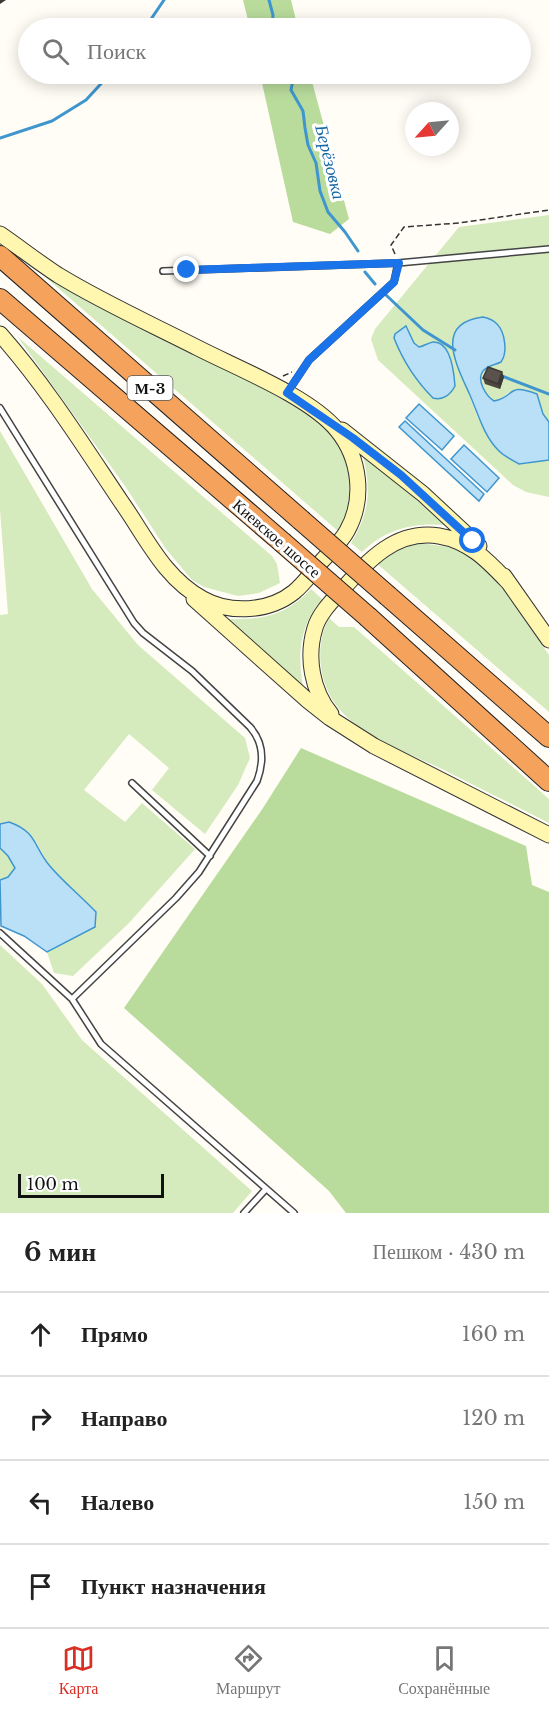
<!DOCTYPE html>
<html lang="ru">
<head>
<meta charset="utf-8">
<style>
  body { margin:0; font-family:"Libre Baskerville",serif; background:#f6f6f6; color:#222 }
  .compass { position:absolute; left:405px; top:102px; width:54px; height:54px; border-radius:50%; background:#fff; box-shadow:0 3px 15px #0003; rotate:243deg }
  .scale { position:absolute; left:18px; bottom:15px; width:146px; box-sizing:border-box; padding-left:6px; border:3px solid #111; border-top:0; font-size:16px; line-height:21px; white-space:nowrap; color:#111; -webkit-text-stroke:4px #fff; paint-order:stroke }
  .stop { position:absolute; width:18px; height:18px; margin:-14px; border:4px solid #1a73e8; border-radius:50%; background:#fff }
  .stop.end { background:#1a73e8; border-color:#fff; box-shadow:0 2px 6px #0008 }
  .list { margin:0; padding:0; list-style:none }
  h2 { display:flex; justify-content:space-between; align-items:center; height:78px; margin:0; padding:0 24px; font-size:26px }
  h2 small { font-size:20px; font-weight:400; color:#767676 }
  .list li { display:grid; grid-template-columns:39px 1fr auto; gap:18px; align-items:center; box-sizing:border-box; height:84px; padding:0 24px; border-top:2px solid #e0e0e0 }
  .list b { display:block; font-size:22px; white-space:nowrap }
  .list em { font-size:20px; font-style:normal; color:#767676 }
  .icon { flex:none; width:33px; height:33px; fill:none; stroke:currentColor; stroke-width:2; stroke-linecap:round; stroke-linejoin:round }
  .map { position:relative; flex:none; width:549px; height:1213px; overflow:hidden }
  .search { position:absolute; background:#fff; box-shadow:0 3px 15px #0003; left:18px; right:18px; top:18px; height:66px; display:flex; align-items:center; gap:15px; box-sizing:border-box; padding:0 21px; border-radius:33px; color:#767676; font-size:22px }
  .sheet { height:414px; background:#fff }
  nav { display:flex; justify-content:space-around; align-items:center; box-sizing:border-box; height:84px; border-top:2px solid #e0e0e0; background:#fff; font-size:16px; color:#767676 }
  nav a { display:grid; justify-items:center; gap:3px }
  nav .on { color:#d93025 }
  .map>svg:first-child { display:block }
  .green { fill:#d5ebbd; fill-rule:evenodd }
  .forest { fill:#b9dc9c }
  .water { fill:#b9e0f7; stroke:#3f96cf; stroke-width:1.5 }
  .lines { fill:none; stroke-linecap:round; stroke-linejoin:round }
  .stream { stroke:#3f96cf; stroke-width:3 }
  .lane-casing { stroke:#444; stroke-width:8 }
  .secondary-casing { stroke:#333; stroke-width:17 }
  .highway-casing { stroke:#222; stroke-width:22 }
  .path { stroke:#333; stroke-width:1.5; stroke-dasharray:6 3; stroke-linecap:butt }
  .lane { stroke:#fff; stroke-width:5 }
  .secondary { stroke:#fff6b0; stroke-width:15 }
  .highway { stroke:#f5a25d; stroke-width:20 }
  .highway-bridge-casing { stroke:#222; stroke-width:22; stroke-linecap:butt }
  .highway-bridge { stroke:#f5a25d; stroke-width:20 }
  .wall { fill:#4d4742 }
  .shaded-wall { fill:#3f3936 }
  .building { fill:#5a524d; stroke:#3f3936; stroke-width:1.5 }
  .route { stroke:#1a73e8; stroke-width:8 }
  .labels { text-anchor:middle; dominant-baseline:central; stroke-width:6; stroke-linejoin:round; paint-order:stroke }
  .shield { fill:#fff; stroke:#585858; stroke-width:1.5 }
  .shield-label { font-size:15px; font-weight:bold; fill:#111 }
  .street-label { font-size:16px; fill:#111; stroke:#fff }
  .water-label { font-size:18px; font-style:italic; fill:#1768a6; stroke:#fff }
</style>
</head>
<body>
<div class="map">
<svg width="549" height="1213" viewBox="0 0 549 1213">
  <rect width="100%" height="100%" fill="#fffdf5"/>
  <path class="green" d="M549 215V422L543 414 537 394C527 391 517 386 507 394 502 398 501 400 494 401 486 396 480 385 481 375 487 366 493 367 501 362 510 355 503 334 499 325L453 352 477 416 488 436 500 452 526 464 534 461 549 460V497L526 492 513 485 378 360 371 339 375 329 459 227ZM406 326 414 343 419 347 430 343 424 388 399 352Z
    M42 274C82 298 124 320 167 341 194 354 222 367 249 381 277 395 313 410 333 436 354 464 355 500 338 531Z
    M17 336 272 556 277 564 280 583 259 593 238 596 204 587 192 580 166 549 125 486Z
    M0 431 92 589 138 645 245 738 250 758 238 785 205 834 152 790 169 768 129 734 84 790 125 822 142 803 195 849 129 923 73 976 54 973 47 952 95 927 49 865 36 842 10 822 0 824V615L8 614 0 510Z
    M363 455 388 471 440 520 444 525C413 522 384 530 362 552L351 543C370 512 371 490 363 455Z
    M420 543 456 548 472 557 498 581 549 655V712L375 562 398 549Z
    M311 589 322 599C300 625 297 653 303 686L227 619C263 620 285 616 311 589Z
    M329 618 339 627H354L549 799V823C513 805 478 787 442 769 408 753 358 735 336 705 318 681 315 644 329 618Z
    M0 848 8 856 15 868 8 877 0 880Z
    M0 945 42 984 82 1040 252 1191 233 1213H0Z"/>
  <path class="forest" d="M243 0H291L298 28H250Z
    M260 74H310L349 219 330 234 293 222Z
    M301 748 526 846 532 885 549 892V1213H346L329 1191 124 1008 263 808Z"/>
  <path class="water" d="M483 317C489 318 493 320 497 324 505 332 508 353 501 362 495 365 487 366 483 371 476 380 486 396 494 401 516 397 506 382 537 394L543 414 549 422V460L519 464C512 460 504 456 499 451 483 435 478 413 469 393 456 364 434 323 483 317Z
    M406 326 414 343 419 347C424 346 428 343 433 342 451 341 454 372 455 386 451 394 443 401 433 398 416 381 403 361 394 338L395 334Z
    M419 404 454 436 442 450 406 418Z
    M405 421 484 494 479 501 399 427Z
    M464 445 499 478 487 492 451 459Z
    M9 822C37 832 33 845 49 865 63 882 81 896 96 912L95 927 47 952 24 936 1 926 0 880 8 877 15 868 8 856 0 848V824Z"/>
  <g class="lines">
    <path class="stream" d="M269 0 273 15 272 28
      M145 28 164 0
      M294 74 291 90 303 111 305 128 308 145 316 163 320 191 328 212 345 232 358 251
      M0 138 52 121 86 100 110 74
      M365 272 375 284
      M386 295 423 330 455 350
      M502 376 549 394"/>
    <g class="lane-casing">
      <path id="lane" d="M163 271 398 263
        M289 390 309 360 394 282 398 263 549 249
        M0 408 134 623 143 633 192 671 250 727C264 743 264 762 257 781L199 872 176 898 72 999
        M132 783 210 856
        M0 933 72 999 101 1044 294 1213
        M244 1213 266 1189"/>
    </g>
    <g class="secondary-casing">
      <path id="secondary" d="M0 234C19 247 38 262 58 275 102 302 151 324 198 348 237 368 310 397 337 430 360 458 365 499 347 531 341 542 330 552 321 562 312 572 304 584 294 592 269 612 230 614 203 599 164 578 146 537 122 503 83 445 46 386 0 334
        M342 430 423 494 479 546
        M504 576 549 640
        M194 599 306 699 330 718 374 746 549 835
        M331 714C312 691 306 657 315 628 319 614 331 602 341 591 367 562 395 529 439 536 470 541 489 562 509 583"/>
    </g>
    <g class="highway-casing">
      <path id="highway" d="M0 256 301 520
        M0 299 282 542
        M388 596 549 737
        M368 617 549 781"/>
    </g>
    <path class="path" d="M395 254 391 245 404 227 459 223 549 210
      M283 376 292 372"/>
    <use href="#lane" class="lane"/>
    <use href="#secondary" class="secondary"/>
    <use href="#highway" class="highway"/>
    <g class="highway-bridge-casing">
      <path id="highway-bridge" d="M301 520 388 596
        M282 542 368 617"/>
    </g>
    <use href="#highway-bridge" class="highway-bridge"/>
  </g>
  <path class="wall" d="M504 377 500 389 485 384 483 378Z"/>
  <path class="shaded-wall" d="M0 0H6L0 4Z
    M502 372 504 377 500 389 498 384Z"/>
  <path class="building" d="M488 367 502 372 498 384 483 378Z"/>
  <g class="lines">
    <path class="route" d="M187 270 399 263 394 282 309 360 287 393 353 438 401 475 473 541"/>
  </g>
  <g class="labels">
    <rect class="shield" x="127.5" y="376" width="45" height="24" rx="4.5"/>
    <g class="shield-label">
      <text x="150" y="388">М-3</text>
    </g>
    <g class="street-label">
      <text transform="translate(277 538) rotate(41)">Киевское шоссе</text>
    </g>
    <g class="water-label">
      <text transform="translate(330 162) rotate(76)">Берёзовка</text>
    </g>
  </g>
</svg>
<svg class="compass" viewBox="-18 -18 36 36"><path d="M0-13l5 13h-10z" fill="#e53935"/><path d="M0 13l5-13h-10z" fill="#767676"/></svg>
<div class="scale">100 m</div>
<div class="stop" style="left:473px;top:541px"></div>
<div class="stop end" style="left:187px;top:270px"></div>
<div class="search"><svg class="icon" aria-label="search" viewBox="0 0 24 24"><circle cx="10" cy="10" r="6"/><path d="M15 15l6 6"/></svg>Поиск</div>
</div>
<section class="sheet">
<h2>6 мин<small>Пешком · 430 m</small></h2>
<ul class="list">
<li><svg class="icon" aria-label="ahead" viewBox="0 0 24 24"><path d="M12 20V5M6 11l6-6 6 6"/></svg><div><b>Прямо</b></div><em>160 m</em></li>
<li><svg class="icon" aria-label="right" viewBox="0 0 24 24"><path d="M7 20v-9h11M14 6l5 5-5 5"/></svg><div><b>Направо</b></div><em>120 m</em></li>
<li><svg class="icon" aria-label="left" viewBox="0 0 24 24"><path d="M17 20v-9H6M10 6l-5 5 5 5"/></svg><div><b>Налево</b></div><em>150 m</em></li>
<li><svg class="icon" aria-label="arrive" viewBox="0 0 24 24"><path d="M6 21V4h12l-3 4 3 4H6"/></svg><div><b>Пункт назначения</b></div></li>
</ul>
</section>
<nav>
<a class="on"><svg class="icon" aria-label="map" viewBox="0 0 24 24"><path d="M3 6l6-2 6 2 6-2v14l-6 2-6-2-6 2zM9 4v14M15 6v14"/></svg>Карта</a>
<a><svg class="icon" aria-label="directions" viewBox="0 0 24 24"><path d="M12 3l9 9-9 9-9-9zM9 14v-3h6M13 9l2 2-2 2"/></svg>Маршрут</a>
<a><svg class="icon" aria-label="saved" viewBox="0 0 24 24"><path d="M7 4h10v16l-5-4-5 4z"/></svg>Сохранённые</a>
</nav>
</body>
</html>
